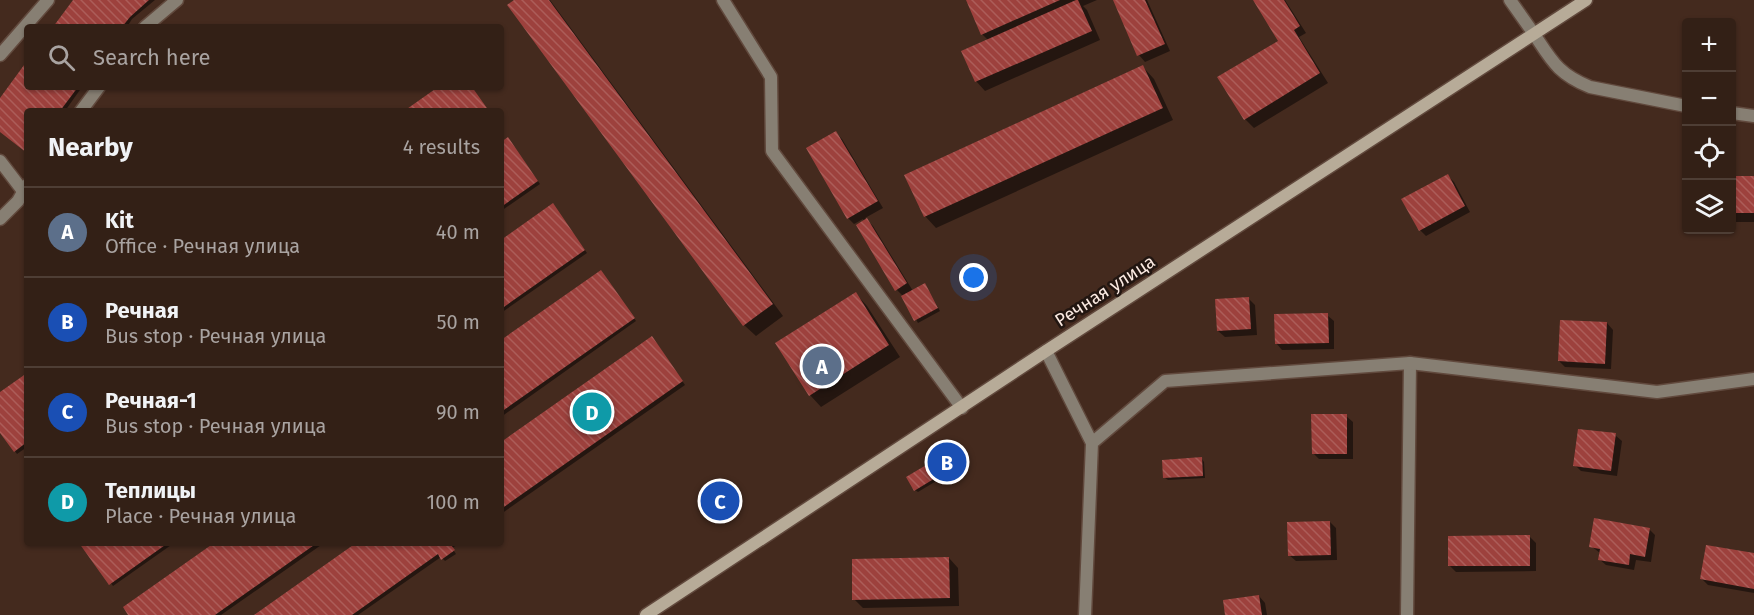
<!DOCTYPE html>
<html lang="en">
<head>
<meta charset="utf-8">
<style>
  body { margin:0; font-family:"Fira Sans",sans-serif; background:#3e2d23; color:#f1f3f6 }
  .controls { position:absolute; right:18px; top:18px; display:grid; overflow:hidden; border-radius:6px; box-shadow:0 2px 4px #0004 }
  .controls button { width:54px; height:54px; display:grid; place-items:center; padding:0; border:0; border-bottom:2px solid #4e3e35; background:#332016; color:#f1f3f6; font:30px sans-serif }
  .you { position:absolute; left:974px; top:278px; width:21px; height:21px; margin:-15px; border:4px solid #fff; border-radius:50%; background:#1a73e8; box-shadow:0 0 0 9px #1a73e833 }
  .badge { display:grid; place-items:center; width:39px; height:39px; border-radius:50%; background:#7fbdfa; color:#fff; font-size:20px; font-weight:700 }
  .pin { position:absolute; translate:-50% -50%; border:3px solid #fff; box-shadow:0 2px 6px #0006 }
  .list { margin:0; padding:0; list-style:none }
  h2 { display:flex; justify-content:space-between; align-items:center; height:78px; margin:0; padding:0 24px; font-size:26px }
  h2 small { font-size:20px; font-weight:400; color:#a9a3a1 }
  .list li { display:grid; grid-template-columns:39px 1fr auto; gap:18px; align-items:center; box-sizing:border-box; height:90px; padding:0 24px; border-top:2px solid #4e3e35 }
  .list b { display:block; font-size:22px; white-space:nowrap }
  .list p { margin:0; font-size:20px; white-space:nowrap; color:#a9a3a1 }
  .list em { font-size:20px; font-style:normal; color:#a9a3a1 }
  .icon { flex:none; width:33px; height:33px; fill:none; stroke:currentColor; stroke-width:2; stroke-linecap:round; stroke-linejoin:round }
  .map { position:relative; flex:none; width:1754px; height:615px; overflow:hidden }
  .search { position:absolute; background:#332016; box-shadow:0 2px 4px #0004; left:24px; top:24px; width:480px; height:66px; display:flex; align-items:center; gap:15px; box-sizing:border-box; padding:0 21px; border-radius:6px; color:#a9a3a1; font-size:22px }
  .panel { position:absolute; background:#332016; box-shadow:0 2px 4px #0004; left:24px; top:108px; width:480px; height:438px; border-radius:6px }
  .map>svg:first-child { display:block }
  .shadow { fill:#0007 }
  .building { fill:url(#building-back-hatch) }
  .lines { fill:none; stroke-linecap:round; stroke-linejoin:round }
  .lane-casing { stroke:#61493d; stroke-width:15 }
  .street-casing { stroke:#61493d; stroke-width:15 }
  .secondary-casing { stroke:#61493d; stroke-width:15 }
  .lane { stroke:#877f73; stroke-width:12 }
  .street { stroke:#877f73; stroke-width:12 }
  .secondary { stroke:#b7ab98; stroke-width:12 }
  .labels { text-anchor:middle; dominant-baseline:central; stroke-width:5; stroke-linejoin:round; paint-order:stroke }
  .street-label { font-size:18px; fill:#fbeae2; stroke:#221611 }
</style>
</head>
<body>
<div class="map">
<svg width="1754" height="615" viewBox="0 0 1754 615">
  <defs>
    <pattern id="building-back-hatch" width="6" height="6" patternUnits="userSpaceOnUse" patternTransform="scale(1.5)"><rect width="6" height="6" fill="#9d413d"/><path d="M-1 5l2 2M0 0l6 6M5-1l2 2" fill="none" stroke="#ac5d59"/></pattern>
  </defs>
  <rect width="100%" height="100%" fill="#442a1e"/>
  <path class="shadow" d="M74 0H155L132 19 127 27H54Z
    M517 0H550L783 316 756 336 744 325Z
    M967 0H1097L1083 6 1087 10 1100 40 985 91 976 81 988 40 982 34Z
    M1114 0H1147L1170 51 1145 62 1139 55Z
    M1255 0H1285L1306 33 1299 37 1328 83 1254 128 1245 119 1280 41Z
    M27 64V87H82L65 111H27V152L0 131V100Z
    M1143 67 1154 79 1173 120 936 228 925 216Z
    M836 133 842 139 883 208 865 218 873 226 913 291 927 288 940 311 918 323 904 297 897 290 863 219 854 224 848 218Z
    M510 142 540 184 501 211V143Z
    M1448 176 1454 182 1470 212 1426 236 1420 230Z
    M1732 177H1754V222H1732Z
    M555 208 587 253 501 313V242Z
    M603 274 636 321 501 417V342Z
    M856 294 867 306 900 357 821 407 810 395Z
    M1249 299 1255 305 1257 335 1225 337 1218 331Z
    M1327 315 1334 321V349L1282 350 1276 343Z
    M1607 323 1613 330 1611 369 1565 367 1559 361Z
    M655 341 685 385 501 514V444Z
    M27 375V447L17 454 0 430V394Z
    M1346 416 1353 422V459H1319L1313 453Z
    M1615 435 1622 441 1617 476 1581 471 1575 465Z
    M1202 459 1204 462 1205 478 1168 480 1165 478Z
    M936 465 943 477 918 492 915 490Z
    M1330 522 1336 528 1337 560 1296 561 1289 555Z
    M1649 529 1655 535 1651 562 1636 560 1634 570 1606 565 1599 559 1600 553 1591 546Z
    M1530 537 1536 543V571L1456 572 1450 566Z
    M81 543H174L113 586Z
    M217 543H324L221 615H130Z
    M359 543H460L452 548 456 554 445 561 441 557 358 615H256Z
    M1754 555V593L1708 585 1702 579Z
    M949 558 958 568 959 606 863 608 854 599Z
    M1259 596 1265 603 1267 615H1226Z"/>
  <path class="building" d="M73 0H149L130 17 122 27H53Z
    M514 0H549L773 304 743 326 507 5Z
    M966 0H1060L981 35Z
    M1076 0H1078L1092 31 975 82 961 51Z
    M1113 0H1145L1165 44 1137 56Z
    M1253 0H1284L1300 26 1294 30 1320 73 1244 120 1217 77 1278 41Z
    M27 61V87H78L60 111H27V153L0 132V98Z
    M1143 65 1163 108 924 217 904 175Z
    M438 87H472L489 111H404Z
    M836 131 878 201 847 219 806 148Z
    M508 137 538 181 501 207V142Z
    M1448 174 1465 206 1419 231 1401 199Z
    M1732 176H1754V213H1732Z
    M553 203 585 250 501 309V240Z
    M867 218 907 283 895 291 856 225Z
    M601 270 635 318 501 412V340Z
    M925 283 938 308 914 321 901 296Z
    M856 292 889 345 809 396 775 343Z
    M1249 297 1251 329 1217 331 1215 299Z
    M1328 313 1329 343 1275 344 1274 314Z
    M1560 320 1607 322 1605 364 1558 361Z
    M652 336 683 381 501 509V442Z
    M27 373V442L14 452 0 433V392Z
    M1311 414H1347V454H1312Z
    M1578 429 1616 433 1611 471 1573 466Z
    M1202 457 1203 476 1163 478 1162 460Z
    M933 461 942 474 914 491 906 477Z
    M1594 518 1650 528 1645 557 1630 554 1629 565 1598 560 1600 549 1589 547Z
    M1330 521 1331 555 1288 556 1287 522Z
    M1530 535V566H1448V536Z
    M79 543H168L109 585Z
    M214 543H317L215 615H128L123 607Z
    M356 543H453L451 545 455 550 441 560 438 554 352 615H254Z
    M1706 545 1754 553V589L1700 579Z
    M949 557 950 598 852 600V559Z
    M1259 595 1262 615H1225L1223 600Z"/>
  <g class="lines">
    <g class="lane-casing">
      <path id="lane" d="M723 0 771 77 772 151 962 408
        M1510 0 1534 34
        M145 27 177 0
        M0 55 48 0
        M81 111 99 87
        M0 161 23 191
        M0 219 18 201 27 185
        M1407 615 1410 363"/>
    </g>
    <g class="street-casing">
      <path id="street" d="M1534 34C1552 61 1558 74 1590 87L1686 106
        M1732 113 1754 116
        M1046 351 1092 443 1085 615
        M1092 443 1165 381 1410 363 1657 392 1754 379"/>
    </g>
    <g class="secondary-casing">
      <path id="secondary" d="M646 615 1046 351 1586 0"/>
    </g>
    <use href="#lane" class="lane"/>
    <use href="#street" class="street"/>
    <use href="#secondary" class="secondary"/>
  </g>
  <g class="labels">
    <g class="street-label">
      <text transform="translate(1105 291) rotate(-33)">Речная улица</text>
    </g>
  </g>
</svg>
<div class="controls">
<button>+</button>
<button>−</button>
<button><svg class="icon" aria-label="locate" viewBox="0 0 24 24"><circle cx="12" cy="12" r="6"/><path d="M12 2v4M12 18v4M2 12h4M18 12h4"/></svg></button>
<button><svg class="icon" aria-label="layers" viewBox="0 0 24 24"><path d="M12 4l9 5-9 5-9-5zM3 14l9 5 9-5"/></svg></button>
</div>
<div class="you"></div>
<div class="pin badge" style="left:822px;top:366px;background:#5c6f8a">A</div>
<div class="pin badge" style="left:947px;top:462px;background:#1a4fb4">B</div>
<div class="pin badge" style="left:720px;top:501px;background:#1a4fb4">C</div>
<div class="pin badge" style="left:592px;top:412px;background:#0f9aa8">D</div>
<div class="search"><svg class="icon" aria-label="search" viewBox="0 0 24 24"><circle cx="10" cy="10" r="6"/><path d="M15 15l6 6"/></svg>Search here</div>
<section class="panel">
<h2>Nearby<small>4 results</small></h2>
<ul class="list">
<li><span class="badge" style="background:#5c6f8a">A</span><div><b>Kit</b><p>Office · Речная улица</p></div><em>40 m</em></li>
<li><span class="badge" style="background:#1a4fb4">B</span><div><b>Речная</b><p>Bus stop · Речная улица</p></div><em>50 m</em></li>
<li><span class="badge" style="background:#1a4fb4">C</span><div><b>Речная-1</b><p>Bus stop · Речная улица</p></div><em>90 m</em></li>
<li><span class="badge" style="background:#0f9aa8">D</span><div><b>Теплицы</b><p>Place · Речная улица</p></div><em>100 m</em></li>
</ul>
</section>
</div>
</body>
</html>
